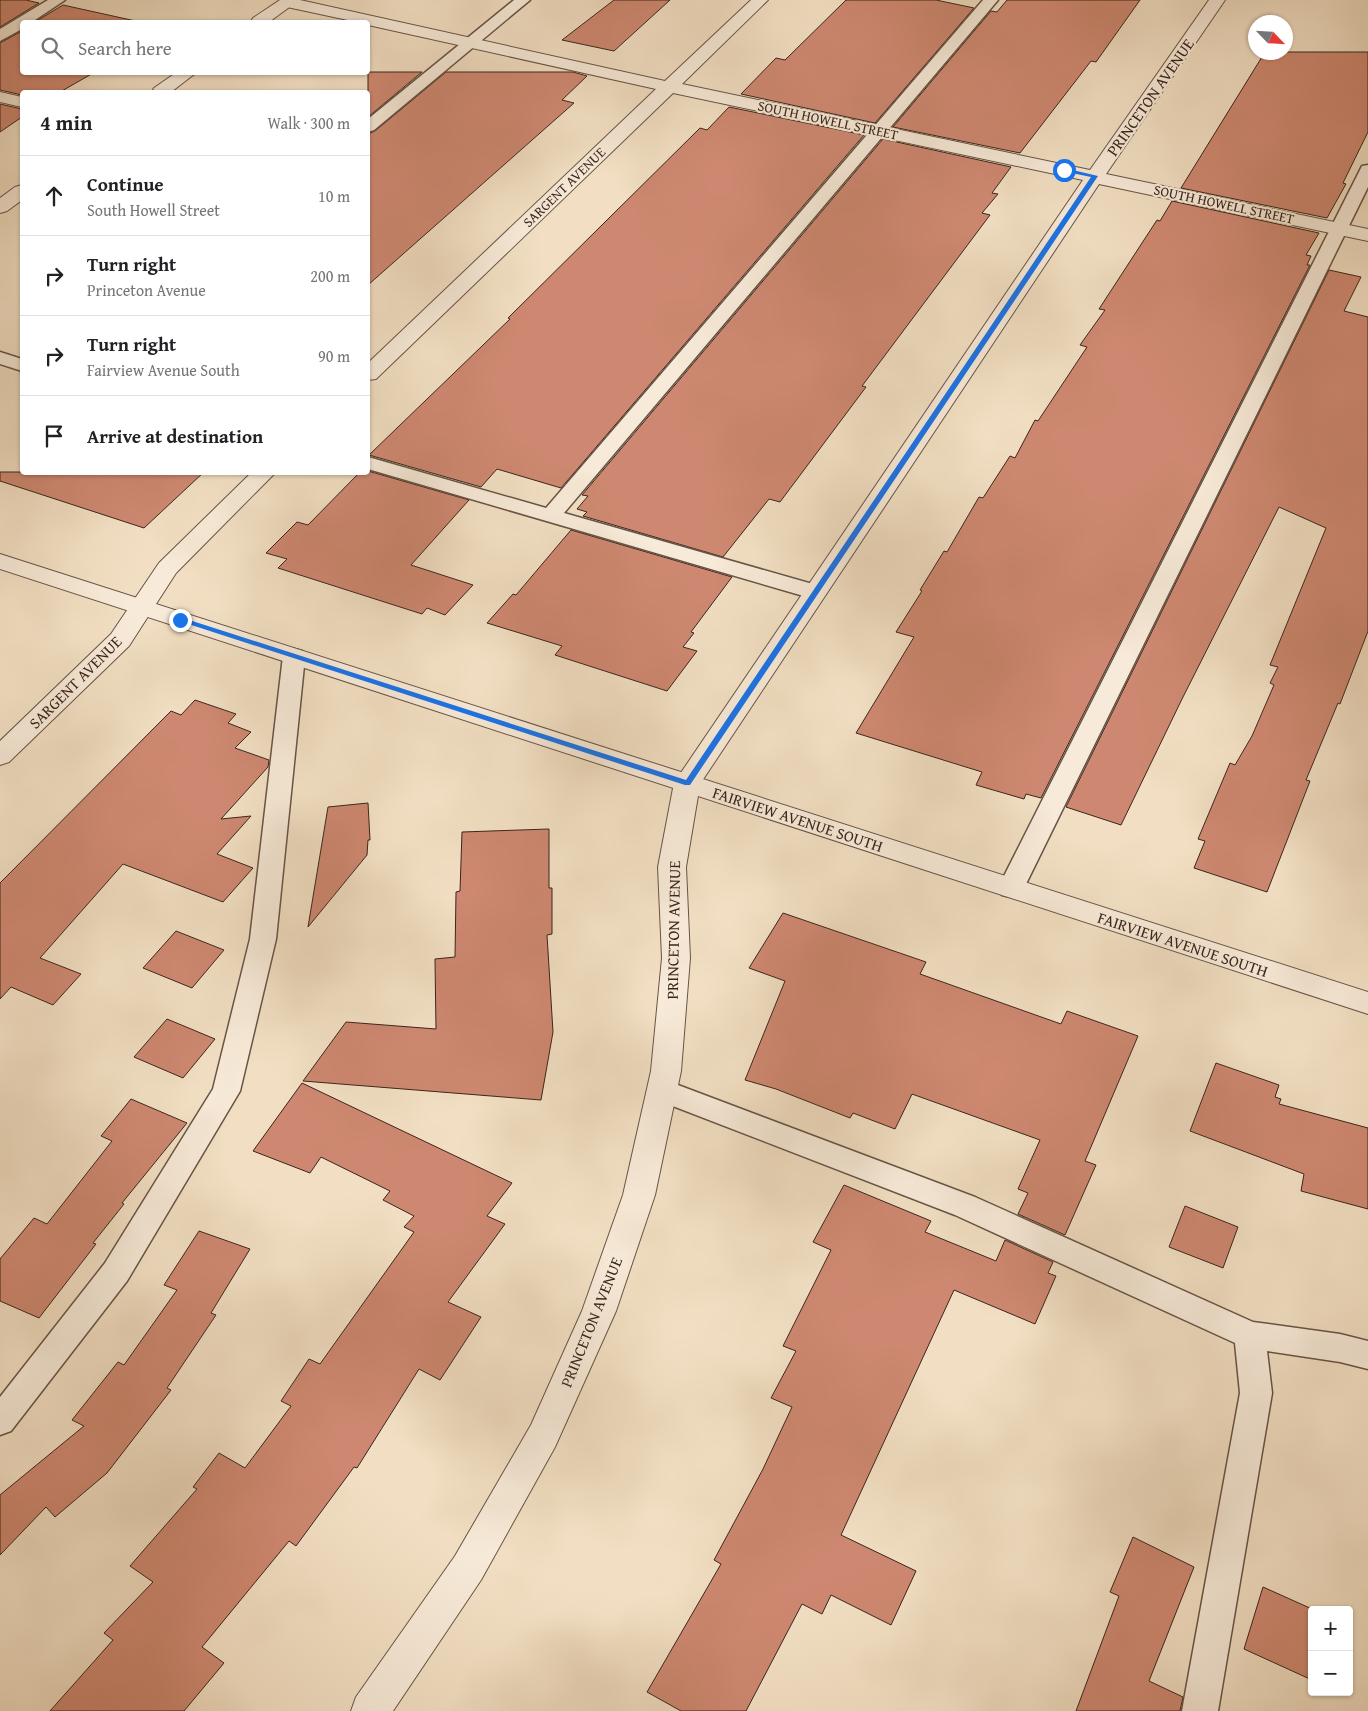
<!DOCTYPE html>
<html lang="en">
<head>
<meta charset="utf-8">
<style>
  body { margin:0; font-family:"Gentium Book Plus",serif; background:#f6f6f6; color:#202124 }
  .controls { position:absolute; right:15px; bottom:15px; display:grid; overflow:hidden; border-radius:5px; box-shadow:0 1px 4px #0004 }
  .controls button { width:45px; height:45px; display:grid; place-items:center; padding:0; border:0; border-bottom:1px solid #e0e0e0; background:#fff; color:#202124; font:25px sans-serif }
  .compass { position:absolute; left:1248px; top:15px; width:45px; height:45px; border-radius:50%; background:#fff; box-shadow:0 1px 4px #0004; rotate:115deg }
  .stop { position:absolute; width:15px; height:15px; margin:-11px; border:4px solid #1a73e8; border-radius:50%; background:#fff }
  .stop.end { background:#1a73e8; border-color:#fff; box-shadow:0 1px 5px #0008 }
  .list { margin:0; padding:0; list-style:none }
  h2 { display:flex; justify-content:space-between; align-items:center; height:65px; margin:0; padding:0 20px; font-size:21px }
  h2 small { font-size:16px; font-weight:400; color:#757577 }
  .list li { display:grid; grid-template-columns:32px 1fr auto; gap:15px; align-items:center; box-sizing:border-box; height:80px; padding:0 20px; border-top:1px solid #e0e0e0 }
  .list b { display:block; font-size:19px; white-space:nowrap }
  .list p { margin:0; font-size:16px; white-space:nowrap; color:#757577 }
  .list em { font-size:16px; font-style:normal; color:#757577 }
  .icon { flex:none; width:28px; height:28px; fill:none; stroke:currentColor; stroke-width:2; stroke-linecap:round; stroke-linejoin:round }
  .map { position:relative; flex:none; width:1368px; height:1711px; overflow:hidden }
  .search { position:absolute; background:#fff; box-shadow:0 1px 4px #0004; left:20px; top:20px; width:350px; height:55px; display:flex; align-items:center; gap:12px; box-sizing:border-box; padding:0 18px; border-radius:5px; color:#757577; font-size:19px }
  .panel { position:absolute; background:#fff; box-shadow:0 1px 4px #0004; left:20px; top:90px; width:350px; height:385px; border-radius:5px }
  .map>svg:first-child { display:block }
  .building { fill:#ce8871; stroke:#3a251c }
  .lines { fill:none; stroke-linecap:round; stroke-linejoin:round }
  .service-casing { stroke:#685446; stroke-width:3 }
  .minor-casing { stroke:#685446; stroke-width:2 }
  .tertiary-casing { stroke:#685446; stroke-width:2 }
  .service { fill:#f7ead8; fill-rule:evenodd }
  .minor { fill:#f7ead8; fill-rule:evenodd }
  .tertiary { fill:#f7ead8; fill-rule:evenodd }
  .route { fill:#1a73e8 }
  .labels { text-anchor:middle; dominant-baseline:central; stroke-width:4.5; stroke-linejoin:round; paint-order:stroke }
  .far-street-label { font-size:14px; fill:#3a251c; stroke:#f7ead8 }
  .street-label { font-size:16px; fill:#3a251c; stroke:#f7ead8 }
</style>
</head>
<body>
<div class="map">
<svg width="1368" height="1711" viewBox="0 0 1368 1711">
  <rect width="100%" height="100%" fill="#f2dfc3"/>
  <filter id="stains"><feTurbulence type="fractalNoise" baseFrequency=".004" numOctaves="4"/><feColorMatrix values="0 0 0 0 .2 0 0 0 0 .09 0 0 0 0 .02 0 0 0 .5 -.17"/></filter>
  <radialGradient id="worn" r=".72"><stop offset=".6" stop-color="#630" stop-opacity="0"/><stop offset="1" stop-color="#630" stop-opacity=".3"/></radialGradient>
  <path class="building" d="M0 0H26L39 3 0 27Z
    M614 0H670L614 51 562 40Z
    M846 0H936L974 8 875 123 741 94 776 58 785 60Z
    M1007 0H1140L1096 62 1091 61 1020 153 893 127 991 11 997 12Z
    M63 5 140 22H35Z
    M22 31V72H95L60 92H22V95L0 90V43Z
    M1265 52H1368V132L1343 183 1346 184 1327 218 1181 188Z
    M368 72H422L368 117Z
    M446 72H573L587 76 562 100 574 103 368 285V134L375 131Z
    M0 104 22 109V117L0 132Z
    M729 107 864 135 561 488 497 469 481 487 369 455 510 319 508 318 700 128 707 130Z
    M883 139 1011 167 992 193 998 194 982 213 990 215 862 386 866 387 780 502 769 499 723 557 583 516 587 512 577 509 588 496 582 495Z
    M1172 201 1319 233 1306 255 1311 256 1307 265H1310L1041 798 1026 794 1024 799 976 785 982 772 856 733 914 637 896 632 922 591 920 590 944 551 947 552 979 497 983 498 1010 456 1015 458 1035 420 1038 421 1087 347 1080 345 1105 310 1099 309 1157 220 1160 221Z
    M1329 270 1361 277 1344 311 1368 317V631L1340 704 1338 703 1306 780 1310 781 1267 892 1194 868 1205 841 1198 839 1230 763 1235 765 1252 736 1274 685 1270 683 1278 667 1270 665 1326 528 1279 507 1182 699 1121 825 1066 807Z
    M368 471 469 500 411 565 473 585 445 615 427 608 422 614 278 568 287 559 266 553 297 522 308 525 360 472H368Z
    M0 472H204L144 528 0 481Z
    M571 530 732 577 691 632 694 633 683 647 697 651 667 691 555 655 562 646 487 623 513 594 516 595Z
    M195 700 236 714 228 723 251 732 235 748 269 760 268 767 221 819 251 816 217 854 253 868 223 902 123 864 40 958 81 974 53 1005 11 987 0 999V883L171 711 181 715Z
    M368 803 370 840H368L367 855 308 927 328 807Z
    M549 829V888H552V934L547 935 553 1032 541 1100 303 1081 346 1022 436 1029 435 959 455 957 456 892 460 891 462 832Z
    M783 913 926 962 920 974 1061 1024 1067 1011 1138 1036 1085 1161 1096 1165 1065 1235 1018 1214 1028 1193 1018 1189 1040 1140 912 1094 895 1129 853 1113 850 1118 776 1089 745 1080 785 981 749 968Z
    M176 931 224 950 192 988 143 968Z
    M167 1019 215 1039 183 1078 134 1057Z
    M1216 1063 1279 1085 1275 1097 1281 1099 1279 1104 1368 1128V1209L1301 1191 1304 1174 1190 1131Z
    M302 1083 512 1183 487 1216 505 1224 448 1302 481 1317 440 1380 419 1369 357 1468 354 1467 296 1546 289 1541 202 1647 224 1663 184 1711H50L113 1640 104 1633 153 1582 130 1566 197 1489 193 1487 219 1453 245 1468 291 1406 281 1401 309 1359 320 1364 414 1232 404 1227 414 1216 383 1200 390 1191 321 1157 310 1173 253 1151Z
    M131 1099 187 1123 122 1203 124 1204 93 1243 96 1244 39 1318 0 1301V1259L34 1218 47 1224 112 1141 101 1136Z
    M844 1185 931 1221 925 1232 996 1261 1005 1240 1053 1262 1048 1273 1056 1276 1035 1324 954 1290 841 1535 916 1571 891 1625 831 1595 822 1614 802 1604 746 1711H681L647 1692 721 1564 714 1560 763 1469 792 1407 771 1398 796 1351 783 1346 831 1250 813 1242Z
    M1185 1206 1238 1227 1223 1268 1169 1247Z
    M199 1231 250 1249 211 1313 216 1315 167 1388 171 1390 107 1473 55 1517 46 1507 0 1555V1495L84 1426 72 1420 118 1362 124 1365 177 1290 164 1285Z
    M1133 1537 1194 1567 1149 1681 1183 1697 1180 1711H1076L1119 1596 1110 1592Z
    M1263 1587 1312 1609V1680L1244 1649Z"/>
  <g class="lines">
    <g class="service-casing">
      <path id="service" d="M48 0H65L32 22H22V29L0 41V29Z
        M514 0H530L374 130 368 132V119Z
        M983 0H998L564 513 823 587 826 592 823 597 815 599 807 597 368 469V457L546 508Z
        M1368 165V187L1024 888 1020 895 1011 897 1002 895 998 888 1360 170 1362 166Z
        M0 352 22 359V371L0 364Z
        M294 649 302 651 305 656 276 939 240 1091 127 1281 11 1431 0 1435V1397L105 1263 213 1089 250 939 283 656 286 651Z
        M662 1079 975 1197 1253 1322 1340 1334 1368 1341V1369L1340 1362 1267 1351 1272 1393 1218 1711H1182L1240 1393 1235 1343 955 1215 652 1098 648 1090 652 1082Z"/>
    </g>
    <g class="minor-casing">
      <path id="minor" d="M280 0H300L665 81 751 0H768L682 84 1090 170 1209 0H1225L1106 174 1368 229V241L1099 184 700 784 686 867 690 958 681 1071 655 1195 616 1311 555 1447 481 1580 393 1711H351L356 1697 455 1556 531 1425 582 1311 623 1195 651 1071 662 958 658 867 674 783 1083 180 673 93 376 379 368 380V363L656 89 368 25V22H357L287 7 281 5 279 2Z
        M0 92 22 97V107L0 102Z
        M252 472H276L176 573 129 646 9 762 0 765V741L111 634 159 563Z"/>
    </g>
    <g class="tertiary-casing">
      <path id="tertiary" d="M280 0H299L269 22H251L253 18Z
        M177 72H197L171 92H152L154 88Z
        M22 185V200L7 211 0 213V198L15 187Z
        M0 554 1368 992V1014L0 569Z"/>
    </g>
    <use href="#service" class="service"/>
    <use href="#minor" class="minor"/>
    <use href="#tertiary" class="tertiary"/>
  </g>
  <path class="route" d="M1064 168 1098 176 690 785H685L176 620 183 618 686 780 1091 177 1062 171Z"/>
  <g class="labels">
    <g class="far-street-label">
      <text transform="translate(828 120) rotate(12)">SOUTH HOWELL STREET</text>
      <text transform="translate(564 187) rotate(-44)">SARGENT AVENUE</text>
      <text transform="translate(1224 204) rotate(12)">SOUTH HOWELL STREET</text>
    </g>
    <g class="street-label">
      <text transform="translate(1150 97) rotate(-55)">PRINCETON AVENUE</text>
      <text transform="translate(75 682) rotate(-45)">SARGENT AVENUE</text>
      <text transform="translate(798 819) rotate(18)">FAIRVIEW AVENUE SOUTH</text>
      <text transform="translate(673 930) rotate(-89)">PRINCETON AVENUE</text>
      <text transform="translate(1183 944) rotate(18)">FAIRVIEW AVENUE SOUTH</text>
      <text transform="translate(591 1322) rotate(-68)">PRINCETON AVENUE</text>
    </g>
  </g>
  <rect width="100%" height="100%" filter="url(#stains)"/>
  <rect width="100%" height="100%" fill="url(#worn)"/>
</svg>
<div class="controls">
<button>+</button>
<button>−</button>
</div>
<svg class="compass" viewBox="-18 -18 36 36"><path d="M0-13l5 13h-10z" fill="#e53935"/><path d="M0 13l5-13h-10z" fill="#757577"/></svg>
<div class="stop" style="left:1064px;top:170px"></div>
<div class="stop end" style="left:180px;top:620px"></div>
<div class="search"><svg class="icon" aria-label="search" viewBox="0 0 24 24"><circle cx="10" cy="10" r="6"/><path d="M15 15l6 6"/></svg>Search here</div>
<section class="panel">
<h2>4 min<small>Walk · 300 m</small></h2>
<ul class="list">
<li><svg class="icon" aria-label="ahead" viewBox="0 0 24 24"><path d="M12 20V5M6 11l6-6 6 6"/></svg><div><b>Continue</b><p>South Howell Street</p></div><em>10 m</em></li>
<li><svg class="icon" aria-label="right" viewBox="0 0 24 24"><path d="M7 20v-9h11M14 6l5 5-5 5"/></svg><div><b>Turn right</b><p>Princeton Avenue</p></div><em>200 m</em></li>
<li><svg class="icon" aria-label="right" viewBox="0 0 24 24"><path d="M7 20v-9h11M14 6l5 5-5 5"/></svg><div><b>Turn right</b><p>Fairview Avenue South</p></div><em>90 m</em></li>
<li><svg class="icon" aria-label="arrive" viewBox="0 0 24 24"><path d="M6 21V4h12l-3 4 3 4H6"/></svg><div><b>Arrive at destination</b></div></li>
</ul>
</section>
</div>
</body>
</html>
